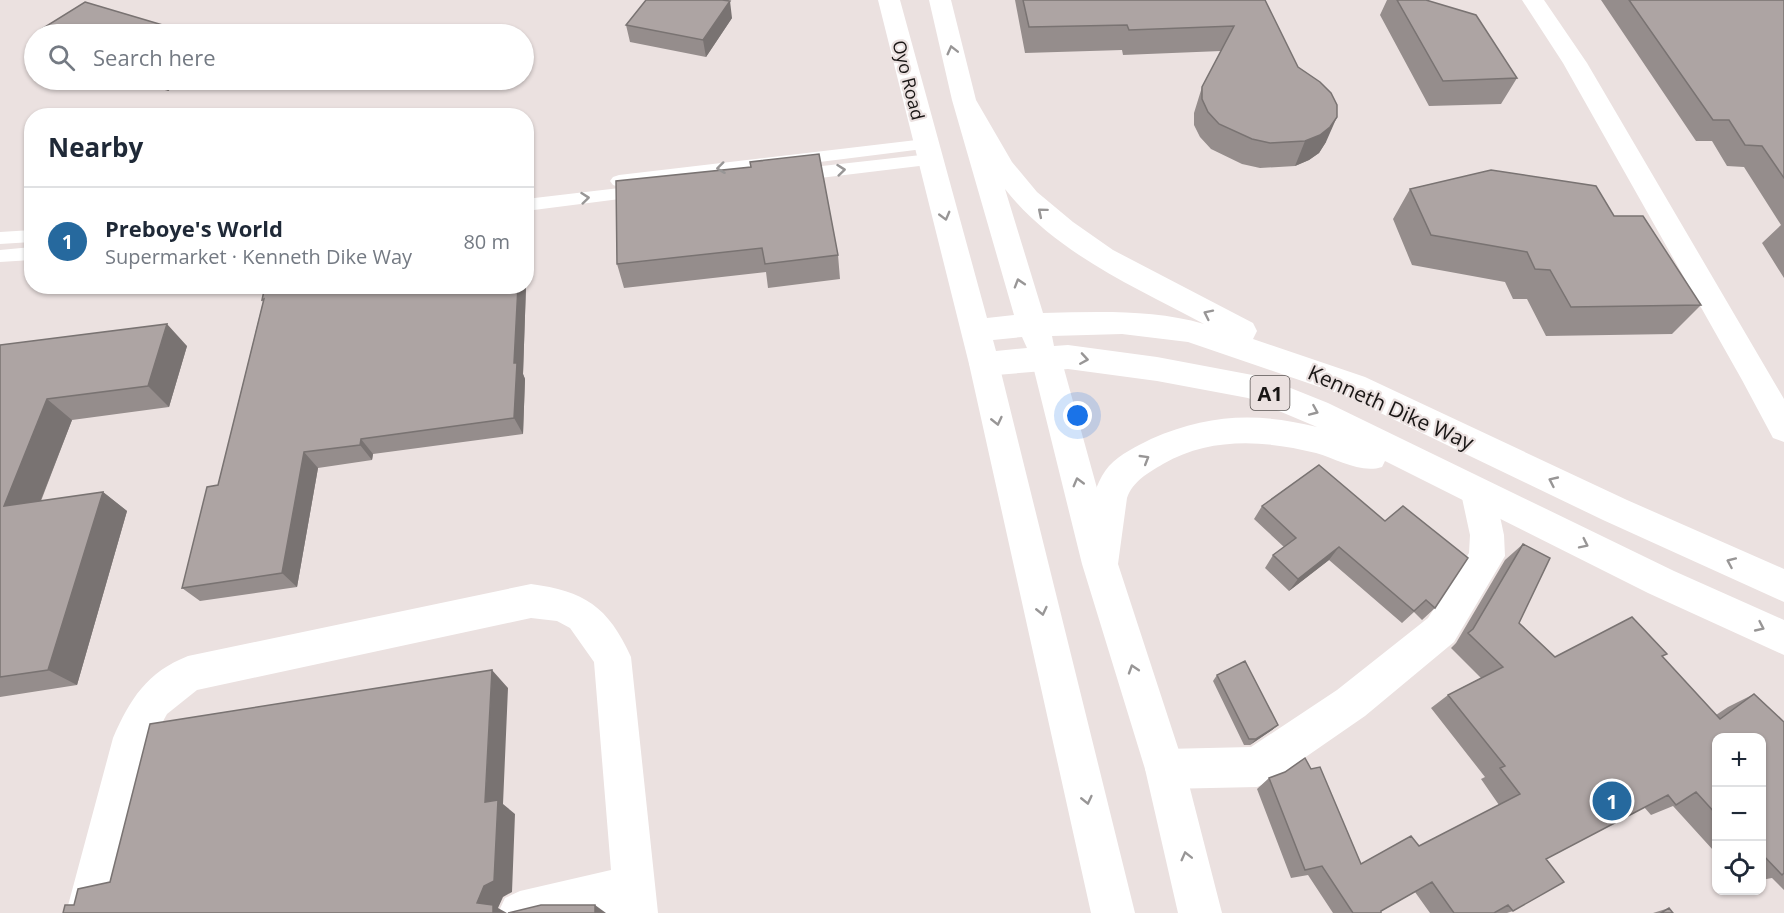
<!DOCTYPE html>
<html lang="en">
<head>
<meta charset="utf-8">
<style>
  body { margin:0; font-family:"Open Sans",sans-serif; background:#f6f6f7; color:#1f2937 }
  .controls { position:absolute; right:18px; bottom:18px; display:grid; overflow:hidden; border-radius:12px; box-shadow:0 2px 4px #0004 }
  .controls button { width:54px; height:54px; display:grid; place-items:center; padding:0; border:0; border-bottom:2px solid #e0e1e3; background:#fff; color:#1f2937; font:30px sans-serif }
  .you { position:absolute; left:1078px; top:416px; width:21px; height:21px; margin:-15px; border:4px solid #fff; border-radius:50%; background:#1a73e8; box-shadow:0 0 0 9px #1a73e833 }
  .badge { display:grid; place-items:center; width:39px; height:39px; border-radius:50%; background:#26699e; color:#fff; font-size:20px; font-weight:700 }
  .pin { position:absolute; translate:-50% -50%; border:3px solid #fff; box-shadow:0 2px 6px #0006 }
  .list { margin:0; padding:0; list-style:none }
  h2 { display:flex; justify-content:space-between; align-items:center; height:78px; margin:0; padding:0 24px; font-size:26px }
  h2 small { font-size:20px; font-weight:400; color:#747a83 }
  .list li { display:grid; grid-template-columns:39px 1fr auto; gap:18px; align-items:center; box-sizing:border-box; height:108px; padding:0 24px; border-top:2px solid #e0e1e3 }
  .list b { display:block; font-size:22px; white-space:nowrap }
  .list p { margin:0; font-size:20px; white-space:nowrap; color:#747a83 }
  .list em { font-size:20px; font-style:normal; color:#747a83 }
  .icon { flex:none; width:33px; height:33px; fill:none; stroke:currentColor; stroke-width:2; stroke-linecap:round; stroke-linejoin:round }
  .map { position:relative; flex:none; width:1784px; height:913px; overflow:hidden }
  .search { position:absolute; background:#fff; box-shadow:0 2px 4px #0004; left:24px; top:24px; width:510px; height:66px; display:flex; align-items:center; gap:15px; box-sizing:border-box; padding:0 21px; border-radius:33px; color:#747a83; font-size:22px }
  .panel { position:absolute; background:#fff; box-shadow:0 2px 4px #0004; left:24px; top:108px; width:510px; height:186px; border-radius:24px }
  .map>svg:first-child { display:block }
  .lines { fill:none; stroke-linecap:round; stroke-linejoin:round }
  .service { fill:#fff; fill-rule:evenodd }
  .minor { fill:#fff; fill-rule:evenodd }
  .primary { fill:#fff; fill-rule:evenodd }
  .trunk { fill:#fff; fill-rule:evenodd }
  .wall { fill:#958d8c }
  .shaded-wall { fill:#797372 }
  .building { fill:#ada4a3; stroke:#797372; stroke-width:1.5 }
  .oneway { stroke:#989696 }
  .labels { text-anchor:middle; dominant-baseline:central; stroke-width:4.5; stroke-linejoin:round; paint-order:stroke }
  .far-street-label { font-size:18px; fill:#191615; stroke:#ebe1e0 }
  .shield { fill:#ebe1e0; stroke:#585352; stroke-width:1.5 }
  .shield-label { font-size:20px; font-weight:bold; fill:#191615 }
  .street-label { font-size:21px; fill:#191615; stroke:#ebe1e0 }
</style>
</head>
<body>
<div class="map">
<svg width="1784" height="913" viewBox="0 0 1784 913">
  <rect width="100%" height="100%" fill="#ebe1e0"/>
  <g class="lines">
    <path class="service" d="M925 139 931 140 933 144 931 148 619 187 613 185 610 181 613 177 619 175Z
      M930 154 936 156 938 160 936 164 795 181 789 179 787 175 789 171 795 169Z
      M645 185 651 187 654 191 651 195 526 211V199Z
      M32 230V242L0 244V232Z
      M32 247V260L0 262V250Z"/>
    <path class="minor" d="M1522 0H1544L1587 63 1784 399V442L1773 438 1742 380 1563 63Z
      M1479 484 1491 488 1496 498 1504 535 1505 556 1454 642 1365 716 1271 781 1257 787 1165 789 1151 783 1145 769 1151 755 1165 749 1251 747 1337 690 1428 618 1469 553 1470 535 1462 498 1467 488Z
      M531 584C584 591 608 606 631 657L658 913H498L505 898 520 891 611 870 594 662 570 628 557 621 531 618 197 690 167 714 151 743 110 913H66L113 738C130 699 147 672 188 656Z"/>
    <path class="primary" d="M1046 346 1057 350 1061 358 1118 564 1185 769 1222 913H1178L1145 769 1082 564 1031 358 1035 350Z
      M984 352 995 356 999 364 1135 913H1091L969 364 973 356Z"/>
    <path class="trunk" d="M878 0H900L987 318 1014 315 952 100 929 0H951L976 100 1012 162 1037 192 1073 222 1113 250 1253 323 1257 331 1253 339 1365 377 1627 500 1784 569V602L1603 520 1343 395 1188 342 1122 334 1052 336 1054 346 1068 345 1157 357 1263 377 1328 403 1674 571 1784 620V655L1648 593 1385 461 1382 467C1361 474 1337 459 1316 453 1264 440 1210 437 1163 464 1148 473 1133 481 1127 498L1118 564 1113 575 1100 580 1087 575C1079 558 1085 536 1088 517 1092 500 1097 480 1109 466 1120 454 1137 446 1151 439 1208 414 1257 412 1317 427L1248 398 1157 381 1068 369 984 376 973 372 969 364ZM1005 189C1055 253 1135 287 1204 324 1152 309 1097 312 1043 313ZM1022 337 1027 348 996 351 993 340Z"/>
  </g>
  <path class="wall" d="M1015 0H1265L1326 142 1319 153 1309 160 1295 166 1260 168 1242 164 1211 149 1200 137 1194 125V113L1202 87 1221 51 1123 55 1122 50 1025 53Z
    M1387 0H1397L1517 78 1501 104 1429 106 1380 15Z
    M1601 0H1784V278L1762 243 1781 225 1744 167 1727 166 1712 141H1696Z
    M732 18 706 57 630 42 626 25Z
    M40 30 193 34H43Z
    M133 80H183L168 91Z
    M616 181 838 255 840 279 768 288 766 272 624 288 617 264Z
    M1410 189 1614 216 1701 305 1672 334 1546 336 1527 299H1513L1505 282 1412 265 1393 219Z
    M265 286H526L523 374 525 379 523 434 373 454 372 460 318 468 297 587 200 601 182 588 218 485 263 302 262 300Z
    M0 345 187 346 169 407 72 420 41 501 103 492 127 511 77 685 0 697Z
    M1319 465 1435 608 1422 620 1414 612 1402 623 1329 560 1289 591 1265 568 1273 555 1284 547 1254 519 1262 506Z
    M1523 544 1519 623 1555 657H1662L1716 715 1728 707 1754 694 1784 722V890L1772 878 1761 880V738H1716V848L1713 850 1673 806 1651 815 1644 807 1546 859 1513 911 1507 913H1430L1415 892 1381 911V913H1333L1308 875 1291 878 1257 789 1269 778 1361 864 1419 846 1499 805 1481 779 1485 777 1431 708 1448 695 1481 678 1451 648 1456 643 1505 560Z
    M1217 675 1278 725 1272 730 1250 745H1244L1213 681Z
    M1669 908 1673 913H1653Z"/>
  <path class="shaded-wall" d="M730 1 732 18 706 57 703 40Z
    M160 80H183L168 91Z
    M1337 117 1326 142 1319 153 1309 160 1295 166 1305 141Z
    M526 236 528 240 526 280Z
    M518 286H526L523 374 525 379 523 434 514 418V363Z
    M167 324 187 346 169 407 148 386Z
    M47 399 72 420 31 525 4 506Z
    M361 439 373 454 372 460 360 445Z
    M304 452 318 468 297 587 282 573Z
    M103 492 127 511 77 685 48 670Z
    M1339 547 1329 560 1289 591 1298 579Z
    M492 670 508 688 503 804 515 814 512 892 503 897 498 908 507 913H493L477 903 485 802Z
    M1278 725 1272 730 1250 745 1256 739Z
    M595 905 606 913H595Z"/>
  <path class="building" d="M646 0H722L730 1 703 40 626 25Z
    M1023 0H1265L1298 67 1320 82 1331 93 1337 105V117L1330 127 1320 135 1305 141 1270 143 1252 139 1219 124 1208 112 1202 99V87L1234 26 1129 30 1127 25 1029 27Z
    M1397 0H1426L1476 15 1517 78 1443 81Z
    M1629 0H1784V178L1762 146 1745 145 1729 120H1713Z
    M85 2 193 34H53L40 30Z
    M819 154 838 255 765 264 762 248 617 264 616 181 751 167 750 162Z
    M1491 170 1596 186 1614 216H1643L1701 305 1571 307 1550 270 1535 269 1527 252 1431 235 1410 189Z
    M265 286H518L514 363H517L514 418 361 439 360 445 304 452 282 573 182 588 207 487 218 485 264 299 262 300Z
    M167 324 148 386 47 399 4 506 103 492 48 670 0 677V345Z
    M1319 465 1385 521 1403 506 1468 558 1435 608 1426 600 1414 611 1339 547 1298 579 1273 555 1296 538 1262 506Z
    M1523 544 1550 558 1519 623 1555 657 1632 617 1667 654 1662 656 1720 719 1754 694 1784 722V873L1782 875 1761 853V738H1716V814L1696 792 1676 805 1668 795 1546 859 1564 882 1513 911 1508 905 1494 913H1454L1432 882 1381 911V913H1353L1322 866 1305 870 1269 778 1285 772 1305 758 1311 769 1320 767 1361 864 1411 836 1419 846 1520 794 1500 768 1505 766 1448 695 1503 667 1468 633 1473 629Z
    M1245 661 1278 725 1256 739H1249L1217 675Z
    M492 670 485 802 498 800 494 881 484 886 477 903 493 905V913H63L65 905H74L78 889 110 882 150 724Z
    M541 905H595V913H508Z
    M1669 908 1673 913H1661Z"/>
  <defs><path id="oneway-chevron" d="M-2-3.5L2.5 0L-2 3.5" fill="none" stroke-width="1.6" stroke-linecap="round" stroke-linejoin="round" transform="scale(1.5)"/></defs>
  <g class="oneway">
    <use href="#oneway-chevron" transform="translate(952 50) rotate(-104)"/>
    <use href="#oneway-chevron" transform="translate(721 168) rotate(173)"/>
    <use href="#oneway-chevron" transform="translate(841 170) rotate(-6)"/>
    <use href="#oneway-chevron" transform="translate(585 198) rotate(-6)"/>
    <use href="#oneway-chevron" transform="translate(1042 212) rotate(-140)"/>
    <use href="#oneway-chevron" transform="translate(945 216) rotate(75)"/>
    <use href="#oneway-chevron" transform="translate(1019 283) rotate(-107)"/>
    <use href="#oneway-chevron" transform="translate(1208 314) rotate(-154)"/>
    <use href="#oneway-chevron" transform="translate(1084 359) rotate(9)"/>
    <use href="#oneway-chevron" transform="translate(1314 411) rotate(23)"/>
    <use href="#oneway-chevron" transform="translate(997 421) rotate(77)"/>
    <use href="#oneway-chevron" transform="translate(1145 459) rotate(-31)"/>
    <use href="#oneway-chevron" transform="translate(1553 481) rotate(-155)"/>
    <use href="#oneway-chevron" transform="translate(1078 482) rotate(-105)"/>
    <use href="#oneway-chevron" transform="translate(1584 544) rotate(26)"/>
    <use href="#oneway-chevron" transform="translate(1731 562) rotate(-156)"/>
    <use href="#oneway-chevron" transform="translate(1042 611) rotate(77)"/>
    <use href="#oneway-chevron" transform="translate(1760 627) rotate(25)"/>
    <use href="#oneway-chevron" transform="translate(1133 669) rotate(-108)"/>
    <use href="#oneway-chevron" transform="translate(1087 800) rotate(77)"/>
    <use href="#oneway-chevron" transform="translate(1186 856) rotate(-104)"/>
  </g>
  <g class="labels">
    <g class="far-street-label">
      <text transform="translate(909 80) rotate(76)">Oyo Road</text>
    </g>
    <rect class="shield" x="1250.5" y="376" width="39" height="34" rx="4.5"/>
    <g class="shield-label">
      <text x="1270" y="393">A1</text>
    </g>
    <g class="street-label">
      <text transform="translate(1391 407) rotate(24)">Kenneth Dike Way</text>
    </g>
  </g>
</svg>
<div class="controls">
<button>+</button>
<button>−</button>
<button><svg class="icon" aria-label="locate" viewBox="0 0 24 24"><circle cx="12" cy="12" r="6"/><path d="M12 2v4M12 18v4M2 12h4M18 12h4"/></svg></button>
</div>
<div class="you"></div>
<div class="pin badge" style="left:1612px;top:801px">1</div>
<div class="search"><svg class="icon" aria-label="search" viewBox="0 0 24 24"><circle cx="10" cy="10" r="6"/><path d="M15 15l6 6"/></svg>Search here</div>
<section class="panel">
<h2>Nearby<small></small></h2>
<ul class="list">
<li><span class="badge">1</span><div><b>Preboye's World</b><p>Supermarket · Kenneth Dike Way</p></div><em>80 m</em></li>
</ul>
</section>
</div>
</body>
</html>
